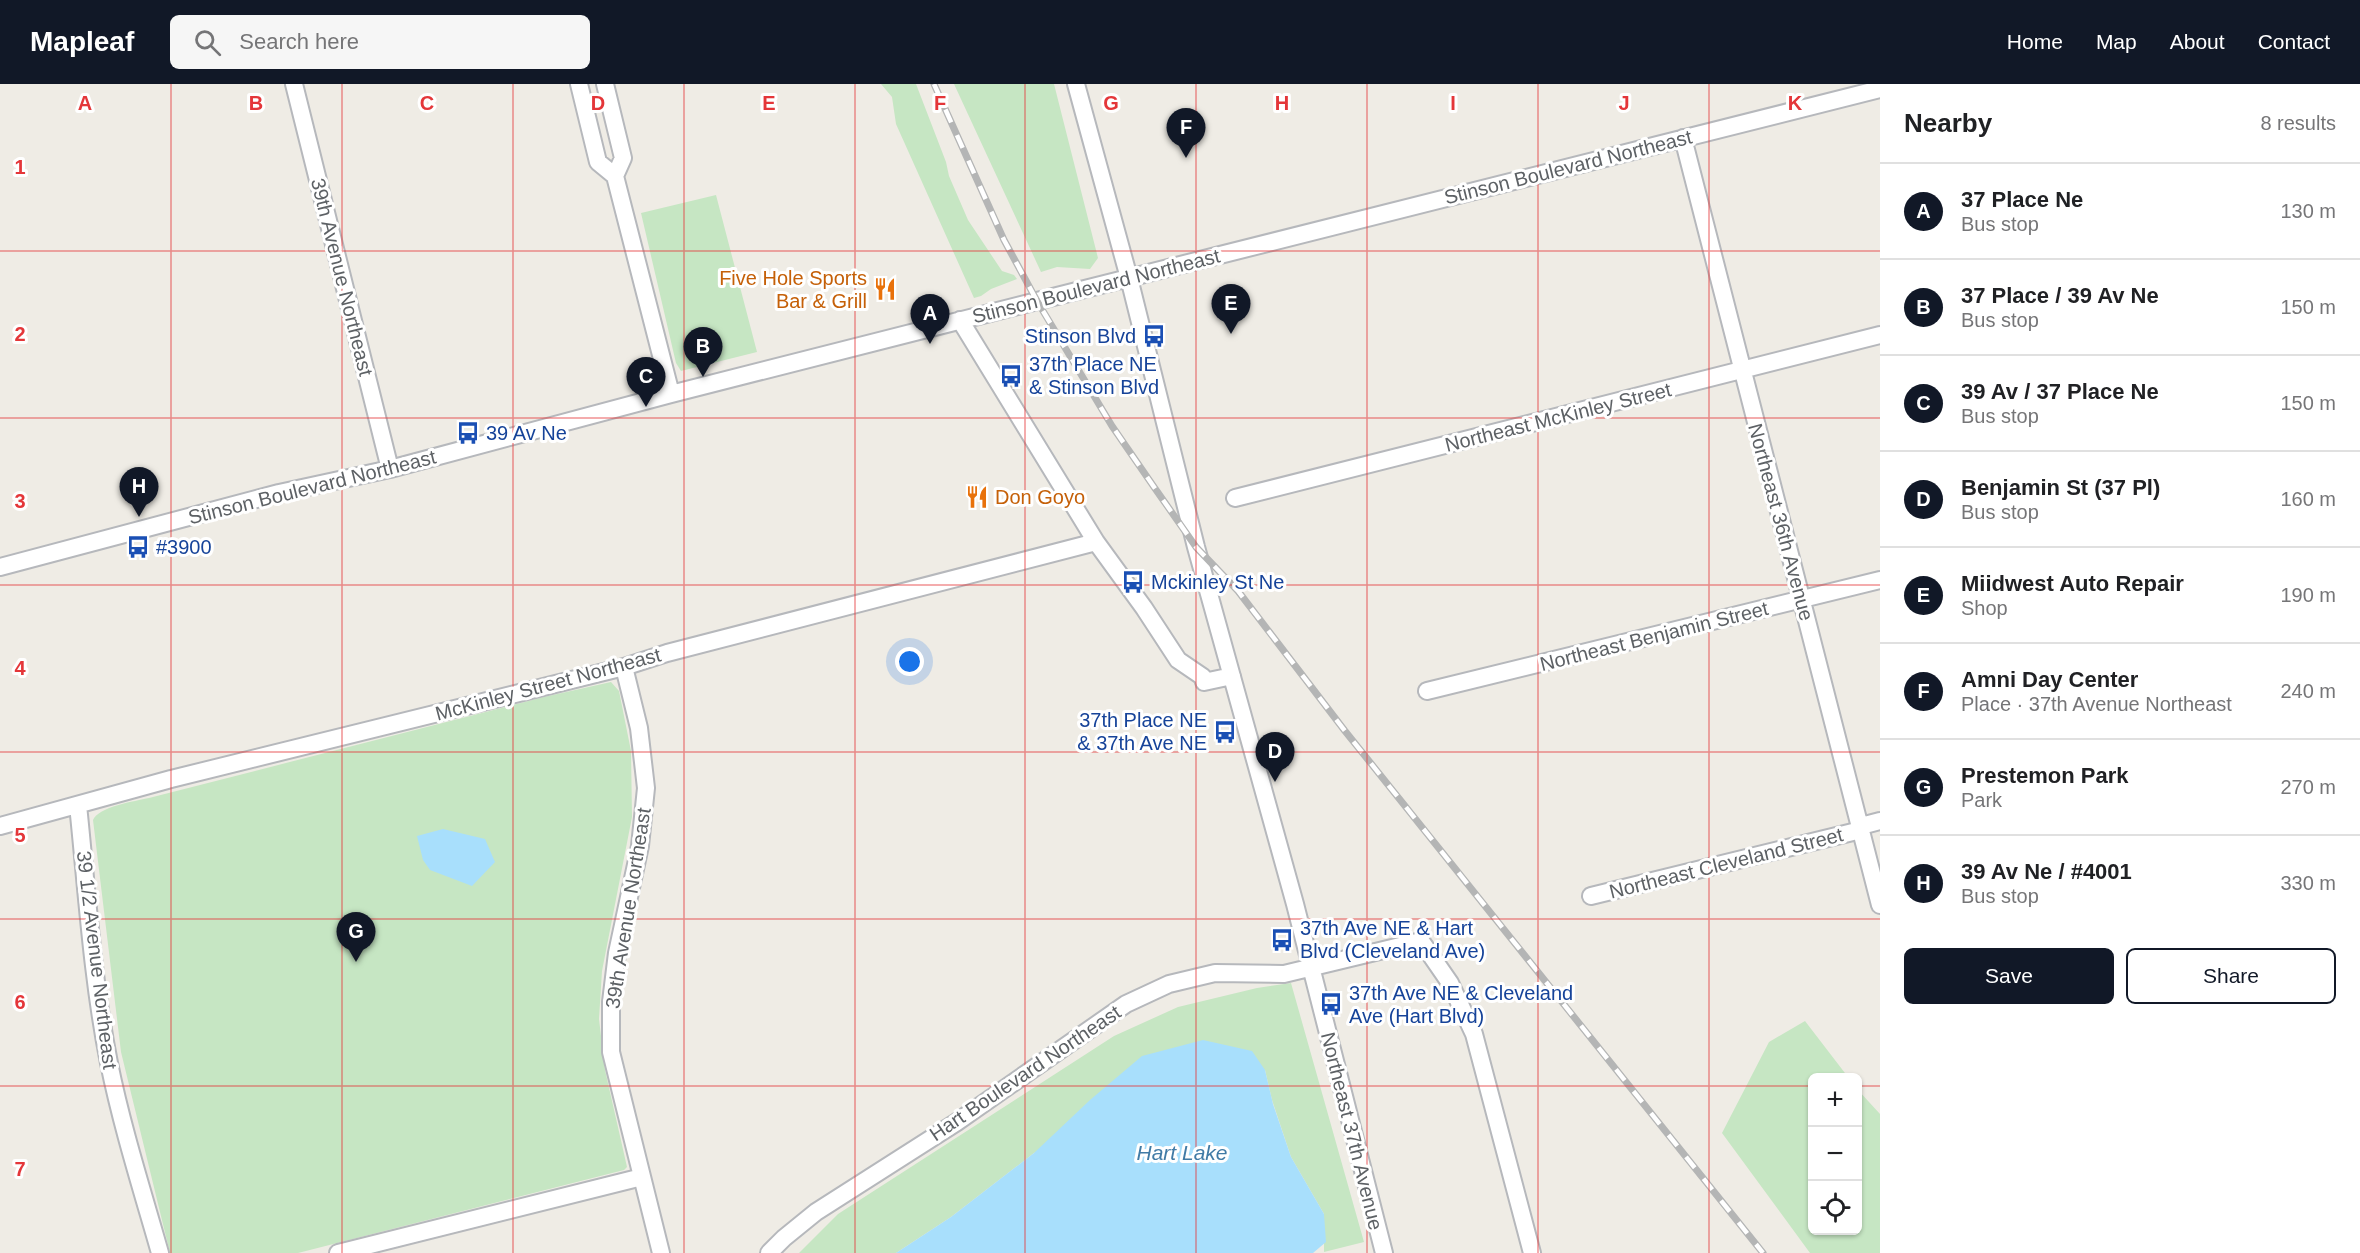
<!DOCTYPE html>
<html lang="en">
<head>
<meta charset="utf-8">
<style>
  body { margin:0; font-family:Arial,sans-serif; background:#f6f6f6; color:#202124 }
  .controls { position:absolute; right:18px; bottom:18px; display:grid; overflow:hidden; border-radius:9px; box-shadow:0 2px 4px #0004 }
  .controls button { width:54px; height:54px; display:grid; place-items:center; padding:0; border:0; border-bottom:2px solid #e0e0e0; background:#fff; color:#202124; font:30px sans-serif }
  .you { position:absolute; left:910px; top:578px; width:21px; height:21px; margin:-15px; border:4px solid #fff; border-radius:50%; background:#1a73e8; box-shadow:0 0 0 9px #1a73e833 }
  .badge { display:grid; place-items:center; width:39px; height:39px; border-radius:50%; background:#111827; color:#fff; font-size:20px; font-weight:700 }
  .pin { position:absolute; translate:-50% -50px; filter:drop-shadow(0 2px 3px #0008) }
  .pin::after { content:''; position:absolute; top:32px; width:21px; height:18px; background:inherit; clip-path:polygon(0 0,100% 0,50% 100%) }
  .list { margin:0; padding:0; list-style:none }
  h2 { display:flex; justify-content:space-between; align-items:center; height:78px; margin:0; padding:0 24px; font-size:26px }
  h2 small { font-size:20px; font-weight:400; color:#757577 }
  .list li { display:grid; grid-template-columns:39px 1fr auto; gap:18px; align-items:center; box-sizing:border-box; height:96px; padding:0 24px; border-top:2px solid #e0e0e0 }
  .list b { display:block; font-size:22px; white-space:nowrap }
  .list p { margin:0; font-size:20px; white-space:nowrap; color:#757577 }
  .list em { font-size:20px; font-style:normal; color:#757577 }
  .actions { display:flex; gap:12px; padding:18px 24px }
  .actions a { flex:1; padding:14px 0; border:2px solid #111827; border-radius:9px; text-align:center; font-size:21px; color:#111827 }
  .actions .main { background:#111827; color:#fff }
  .icon { flex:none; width:33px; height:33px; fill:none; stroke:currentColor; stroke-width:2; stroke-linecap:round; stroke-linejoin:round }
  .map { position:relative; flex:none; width:1880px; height:1169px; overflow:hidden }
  header { display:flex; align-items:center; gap:36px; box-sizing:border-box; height:84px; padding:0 30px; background:#111827; color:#fff }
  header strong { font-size:28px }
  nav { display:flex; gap:33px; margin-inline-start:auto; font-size:21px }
  .search { width:420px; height:54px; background:#f6f6f6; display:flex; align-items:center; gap:15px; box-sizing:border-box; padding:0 21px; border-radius:9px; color:#757577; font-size:22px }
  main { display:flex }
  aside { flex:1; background:#fff }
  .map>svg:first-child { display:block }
  .green { fill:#c6e6c3 }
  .water { fill:#a8dffc }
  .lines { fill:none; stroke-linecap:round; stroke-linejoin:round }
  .minor-casing { stroke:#b6b8bc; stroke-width:20 }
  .minor { stroke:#fff; stroke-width:16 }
  .rail-casing { stroke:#b4b5b5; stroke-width:7 }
  .rail { stroke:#fff; stroke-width:4.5; stroke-dasharray:14; stroke-linecap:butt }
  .grid { fill:none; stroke:#e43639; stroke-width:1.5; stroke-opacity:0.55 }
  .labels { text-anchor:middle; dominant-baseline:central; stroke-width:6; stroke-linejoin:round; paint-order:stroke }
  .street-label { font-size:20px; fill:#5d6165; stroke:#fff }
  .food-label { font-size:20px; fill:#c56008; stroke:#fff; text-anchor:end }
  .transit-label { font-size:20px; fill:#164399; stroke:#fff; text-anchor:start }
  .water-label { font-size:21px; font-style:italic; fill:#417ba6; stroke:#fff }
  .grid-label { font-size:20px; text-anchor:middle; font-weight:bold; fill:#e43639; stroke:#fff; stroke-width:6; stroke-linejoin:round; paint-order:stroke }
</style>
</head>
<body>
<header>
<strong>Mapleaf</strong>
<div class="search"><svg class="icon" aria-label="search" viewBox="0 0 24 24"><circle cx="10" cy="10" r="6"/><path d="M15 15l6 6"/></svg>Search here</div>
<nav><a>Home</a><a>Map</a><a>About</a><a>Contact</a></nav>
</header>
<main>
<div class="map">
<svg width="1880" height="1169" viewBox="0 0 1880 1169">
  <rect width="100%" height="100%" fill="#efece5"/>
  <path class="green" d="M881 0H916L946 78 949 92 968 136 1002 187 1014 191 1017 195 991 205 981 212 974 214 896 40 892 13Z
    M954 0H1054L1098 174 1090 185 1057 183 1041 188Z
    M716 111 757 268 681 287 676 279 641 129Z
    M611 598 619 607 631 667 632 733 602 887 599 935 605 986 627 1083 624 1086 298 1169H170L121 968 93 736C98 723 135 717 149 714L544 613Z
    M1291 899 1364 1158 1324 1168V1130L1291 1073 1272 1016 1265 986 1034 1069 951 1133 896 1169H799L838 1130 1114 952 1178 923 1257 904Z
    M1805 937 1848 993 1812 994V1146H1858V1006L1880 1030V1169H1810L1722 1049 1769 958Z"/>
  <path class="water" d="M443 745 485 755 495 778 472 802 430 786 423 776 417 752Z
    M1203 956 1252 967 1265 986 1273 1020 1291 1073 1324 1130 1326 1158 1313 1169H896L951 1133 1034 1069 1090 1016 1142 972Z"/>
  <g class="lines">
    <g class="minor-casing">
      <path id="minor" d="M294 0 390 385
        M579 0 598 78 615 92 671 310
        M605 0 623 74 615 92
        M1076 0 1129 194 1196 463 1295 820 1384 1169
        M1683 54 1880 821
        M960 236 1096 458 1144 524 1178 576 1203 593 1204 598 1232 592
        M1235 414 1880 251
        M0 483 279 409 390 385 671 310 1037 217 1880 5
        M624 583 639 644 646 704 640 762 617 869 611 918V968L661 1169
        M1427 607 1880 496
        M78 721C87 807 92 894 109 979 122 1043 142 1106 160 1169
        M0 742 171 695 624 583 667 569 1096 458
        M1861 742 1880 737
        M1591 812 1861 746
        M338 1169 642 1093
        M769 1169 784 1154 816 1128 957 1038 1126 920 1169 900 1215 889 1284 890 1421 857 1450 899 1474 950 1532 1169"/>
    </g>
    <use href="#minor" class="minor"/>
    <g class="rail-casing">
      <path id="rail" d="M934 0 1004 156 1037 217 1112 342 1154 403 1196 463 1238 507 1345 647 1763 1169"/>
    </g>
    <use href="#rail" class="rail"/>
  </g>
  <path class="grid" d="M171 0V1169M342 0V1169M513 0V1169M684 0V1169M855 0V1169M1025 0V1169M1196 0V1169M1367 0V1169M1538 0V1169M1709 0V1169M0 167H1880M0 334H1880M0 501H1880M0 668H1880M0 835H1880M0 1002H1812M1858 1002H1880"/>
  <defs>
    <g id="restaurant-bare" transform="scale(1.8)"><path d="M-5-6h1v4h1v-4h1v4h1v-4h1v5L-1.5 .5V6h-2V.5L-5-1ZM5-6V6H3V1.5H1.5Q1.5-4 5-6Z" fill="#e8710a" stroke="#fff" stroke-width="2.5" paint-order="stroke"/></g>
    <g id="bus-bare" transform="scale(1.8)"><path d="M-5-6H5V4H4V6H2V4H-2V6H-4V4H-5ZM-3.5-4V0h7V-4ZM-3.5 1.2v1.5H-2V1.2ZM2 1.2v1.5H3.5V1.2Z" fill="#1a4fb4" stroke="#fff" stroke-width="2.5" paint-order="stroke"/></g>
  </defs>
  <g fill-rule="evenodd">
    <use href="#restaurant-bare" x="885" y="205"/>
    <use href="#bus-bare" x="1154" y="252"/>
    <use href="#bus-bare" x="1011" y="292"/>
    <use href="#bus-bare" x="468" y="349"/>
    <use href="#restaurant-bare" x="977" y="413"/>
    <use href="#bus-bare" x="138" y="463"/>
    <use href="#bus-bare" x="1133" y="498"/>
    <use href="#bus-bare" x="1225" y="648"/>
    <use href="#bus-bare" x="1282" y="856"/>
    <use href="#bus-bare" x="1331" y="920"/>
  </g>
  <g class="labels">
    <g class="street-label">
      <text transform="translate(1568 83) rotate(-14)">Stinson Boulevard Northeast</text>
      <text transform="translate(342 193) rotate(76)">39th Avenue Northeast</text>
      <text transform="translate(1096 202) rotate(-14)">Stinson Boulevard Northeast</text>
      <text transform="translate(1558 333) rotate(-14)">Northeast McKinley Street</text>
      <text transform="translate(312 403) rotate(-14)">Stinson Boulevard Northeast</text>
      <text transform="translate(1781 438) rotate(75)">Northeast 36th Avenue</text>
      <text transform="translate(1654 552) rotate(-14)">Northeast Benjamin Street</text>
      <text transform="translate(548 600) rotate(-15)">McKinley Street Northeast</text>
      <text transform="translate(1726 779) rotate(-14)">Northeast Cleveland Street</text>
      <text transform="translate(628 824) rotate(-81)">39th Avenue Northeast</text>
      <text transform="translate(97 876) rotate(83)">39 1/2 Avenue Northeast</text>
      <text transform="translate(1025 989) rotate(-34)">Hart Boulevard Northeast</text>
      <text transform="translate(1352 1047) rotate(76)">Northeast 37th Avenue</text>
    </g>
    <g class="food-label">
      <text x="867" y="194">Five Hole Sports<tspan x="867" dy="23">Bar &amp; Grill</tspan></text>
      <text x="995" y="413" text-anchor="start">Don Goyo</text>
    </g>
    <g class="transit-label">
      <text x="1136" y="252" text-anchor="end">Stinson Blvd</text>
      <text x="1029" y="280">37th Place NE<tspan x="1029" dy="23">&amp; Stinson Blvd</tspan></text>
      <text x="486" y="349">39 Av Ne</text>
      <text x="156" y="463">#3900</text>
      <text x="1151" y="498">Mckinley St Ne</text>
      <text x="1207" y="636" text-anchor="end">37th Place NE<tspan x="1207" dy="23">&amp; 37th Ave NE</tspan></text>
      <text x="1300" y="844">37th Ave NE &amp; Hart<tspan x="1300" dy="23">Blvd (Cleveland Ave)</tspan></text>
      <text x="1349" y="909">37th Ave NE &amp; Cleveland<tspan x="1349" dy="23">Ave (Hart Blvd)</tspan></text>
    </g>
    <g class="water-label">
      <text x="1182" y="1068">Hart Lake</text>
    </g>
  </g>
  <g class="grid-label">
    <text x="85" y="26">A</text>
    <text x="256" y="26">B</text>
    <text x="427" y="26">C</text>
    <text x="598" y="26">D</text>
    <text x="769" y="26">E</text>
    <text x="940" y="26">F</text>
    <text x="1111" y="26">G</text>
    <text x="1282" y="26">H</text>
    <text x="1453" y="26">I</text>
    <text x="1624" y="26">J</text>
    <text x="1795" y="26">K</text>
    <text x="20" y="90">1</text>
    <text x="20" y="257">2</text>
    <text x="20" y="424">3</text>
    <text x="20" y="591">4</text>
    <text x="20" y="758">5</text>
    <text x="20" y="925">6</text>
    <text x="20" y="1092">7</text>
  </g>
</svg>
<div class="controls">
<button>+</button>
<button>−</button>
<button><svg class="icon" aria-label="locate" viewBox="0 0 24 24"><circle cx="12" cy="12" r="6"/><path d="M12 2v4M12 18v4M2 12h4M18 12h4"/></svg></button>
</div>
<div class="you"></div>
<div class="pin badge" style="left:930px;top:260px">A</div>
<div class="pin badge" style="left:703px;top:293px">B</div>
<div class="pin badge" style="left:646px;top:323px">C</div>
<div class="pin badge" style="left:1275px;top:698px">D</div>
<div class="pin badge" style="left:1231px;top:250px">E</div>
<div class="pin badge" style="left:1186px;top:74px">F</div>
<div class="pin badge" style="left:356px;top:878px">G</div>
<div class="pin badge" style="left:139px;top:433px">H</div>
</div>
<aside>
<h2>Nearby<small>8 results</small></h2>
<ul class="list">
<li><span class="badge">A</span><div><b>37 Place Ne</b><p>Bus stop</p></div><em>130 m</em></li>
<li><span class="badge">B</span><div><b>37 Place / 39 Av Ne</b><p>Bus stop</p></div><em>150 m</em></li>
<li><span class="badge">C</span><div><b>39 Av / 37 Place Ne</b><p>Bus stop</p></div><em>150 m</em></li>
<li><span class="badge">D</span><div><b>Benjamin St (37 Pl)</b><p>Bus stop</p></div><em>160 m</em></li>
<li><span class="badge">E</span><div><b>Miidwest Auto Repair</b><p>Shop</p></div><em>190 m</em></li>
<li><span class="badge">F</span><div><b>Amni Day Center</b><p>Place · 37th Avenue Northeast</p></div><em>240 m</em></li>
<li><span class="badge">G</span><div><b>Prestemon Park</b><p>Park</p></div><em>270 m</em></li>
<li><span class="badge">H</span><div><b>39 Av Ne / #4001</b><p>Bus stop</p></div><em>330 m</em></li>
</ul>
<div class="actions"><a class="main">Save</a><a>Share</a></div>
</aside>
</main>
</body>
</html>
